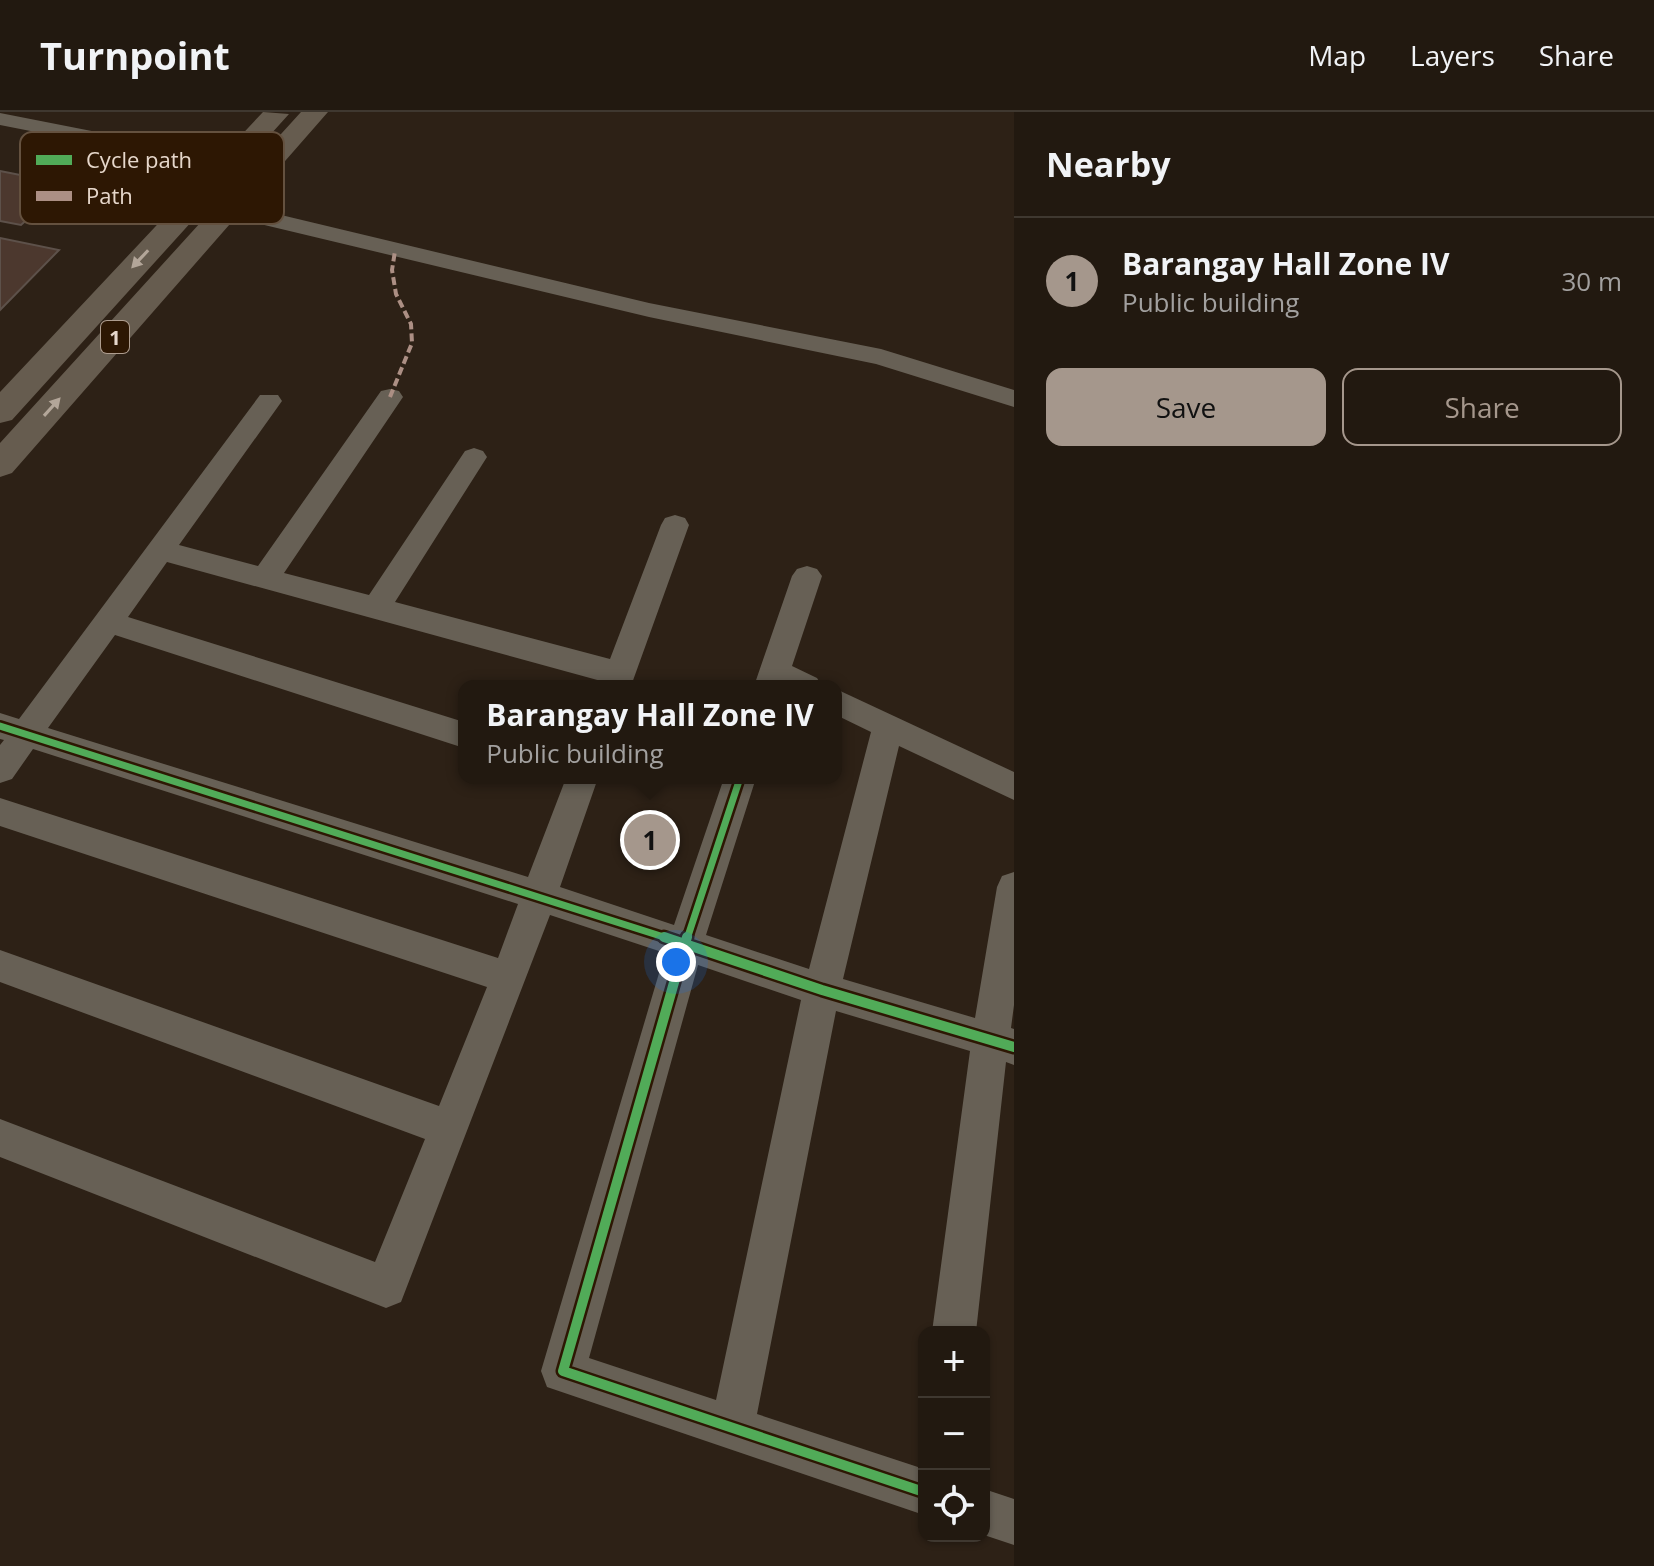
<!DOCTYPE html>
<html lang="en">
<head>
<meta charset="utf-8">
<style>
  body { margin:0; font-family:"Open Sans",sans-serif; background:#2a2219; color:#f1f3f6 }
  .controls { position:absolute; right:24px; bottom:24px; display:grid; overflow:hidden; border-radius:16px; box-shadow:0 2px 6px #0004 }
  .controls button { width:72px; height:72px; display:grid; place-items:center; padding:0; border:0; border-bottom:2px solid #3f3830; background:#221910; color:#f1f3f6; font:40px sans-serif }
  .you { position:absolute; left:676px; top:850px; width:28px; height:28px; margin:-20px; border:6px solid #fff; border-radius:50%; background:#1a73e8; box-shadow:0 0 0 12px #1a73e833 }
  .badge { display:grid; place-items:center; width:52px; height:52px; border-radius:50%; background:#a5978c; color:#111; font-size:26px; font-weight:700 }
  .pin { position:absolute; translate:-50% -50%; border:4px solid #fff; box-shadow:0 2px 8px #0006 }
  .popup { position:absolute; left:458px; top:568px; width:384px; height:104px; box-sizing:border-box; display:grid; place-content:center; border-radius:16px; background:#221910; filter:drop-shadow(0 2px 6px #0005); font-size:26px; white-space:nowrap; color:#a2a09f }
  .popup b { font-size:30px; color:#f1f3f6 }
  .popup::after { content:''; position:absolute; left:50%; top:100%; margin-left:-16px; border:16px solid transparent; border-top-color:#221910 }
  .list { margin:0; padding:0; list-style:none }
  h2 { display:flex; justify-content:space-between; align-items:center; height:104px; margin:0; padding:0 32px; font-size:34px }
  h2 small { font-size:26px; font-weight:400; color:#a2a09f }
  .list li { display:grid; grid-template-columns:52px 1fr auto; gap:24px; align-items:center; box-sizing:border-box; height:128px; padding:0 32px; border-top:2px solid #3f3830 }
  .list b { display:block; font-size:30px; white-space:nowrap }
  .list p { margin:0; font-size:26px; white-space:nowrap; color:#a2a09f }
  .list em { font-size:26px; font-style:normal; color:#a2a09f }
  .actions { display:flex; gap:16px; padding:24px 32px }
  .actions a { flex:1; padding:18px 0; border:2px solid #a5978c; border-radius:16px; text-align:center; font-size:28px; color:#a5978c }
  .actions .main { background:#a5978c; color:#111 }
  .icon { flex:none; width:44px; height:44px; fill:none; stroke:currentColor; stroke-width:2; stroke-linecap:round; stroke-linejoin:round }
  .map { position:relative; flex:none; width:1014px; height:1454px; overflow:hidden }
  header { display:flex; align-items:center; gap:48px; box-sizing:border-box; height:112px; padding:0 40px; background:#221910; border-bottom:2px solid #3f3830 }
  header strong { font-size:38px }
  nav { display:flex; gap:44px; margin-inline-start:auto; font-size:28px }
  main { display:flex }
  aside { flex:1; background:#221910 }
  .map>svg:first-child { display:block }
  .building { fill:#4c382e; stroke:#5d514a; stroke-width:2 }
  .lines { fill:none; stroke-linecap:round; stroke-linejoin:round }
  .street { fill:#676055; fill-rule:evenodd }
  .highway { fill:#665c4f; fill-rule:evenodd }
  .quiet { stroke:#ac8f84; stroke-width:4; stroke-dasharray:8 4; stroke-linecap:butt }
  .cycleway-far1-casing { stroke:#2d1703; stroke-width:12 }
  .cycleway-casing { stroke:#2d1703; stroke-width:15 }
  .cycleway-far1 { stroke:#51ab58; stroke-width:7 }
  .cycleway { stroke:#51ab58; stroke-width:10 }
  .oneway { fill:#b3a699 }
  .labels { text-anchor:middle; dominant-baseline:central; stroke-width:6; stroke-linejoin:round; paint-order:stroke }
  .shield { fill:#2d1703; stroke:#ae9d8f; stroke-width:2 }
  .shield-label { font-size:20px; font-weight:bold; fill:#e6d7cb }
  .key { fill:#2d1703; stroke:#64513f; stroke-width:2 }
  .key-label { font-size:22px; fill:#e6d7cb }
</style>
</head>
<body>
<header>
<strong>Turnpoint</strong>
<nav><a>Map</a><a>Layers</a><a>Share</a></nav>
</header>
<main>
<div class="map">
<svg width="1014" height="1454" viewBox="0 0 1014 1454">
  <rect width="100%" height="100%" fill="#2d2116"/>
  <path class="building" d="M0 59 66 72 21 113 0 109Z
    M0 126 59 138 0 198Z"/>
  <g class="lines">
    <path class="street" d="M0 1 229 46 240 52 229 58 0 13Z
      M193 82 649 191 881 237 1014 278V295L876 252 649 205 185 94 182 89Z
      M390 277 399 279 403 285 284 461 369 483 465 339 474 336 483 339 487 345 395 490 610 547 661 413 665 406 675 403 685 406 689 413 631 574H599L601 569 167 450 128 505 464 610V636L115 523 48 616 528 765 566 666H598L560 775 674 813 724 666H756L706 823 809 857 871 620 836 603V577L1014 660V688L899 634 843 867 975 906 997 775 1002 764 1014 760V893L1011 916 1014 917V953L1006 950 976 1220H932L970 939 836 899 757 1302 924 1357V1403L547 1275 541 1259 665 841 550 803 401 1190 386 1196 0 1045V1007L375 1150 425 1027 0 870V838L439 994 487 875 0 714V686L498 846 518 792 33 637 12 667 0 671V633L4 628 0 627V601L19 607 260 283H278L282 289 179 433 258 454 381 279ZM698 853 801 888 716 1288 589 1246Z
      M807 454 817 457 822 464 792 554 817 566 822 574H754L792 464 797 457Z
      M984 1377 1014 1387V1433L984 1423Z"/>
    <path class="highway" d="M263 0 289 2 12 308 0 311V280Z
      M301 0H328L12 361 0 365V331Z"/>
    <path class="quiet" d="M390 285 412 231 411 212 396 182 392 158 395 139"/>
    <g class="cycleway-far1-casing">
      <path id="cycleway-far1" d="M0 614 670 827
        M687 827 740 666"/>
    </g>
    <g class="cycleway-casing">
      <path id="cycleway" d="M664 825 822 878 1014 935
        M687 825 563 1259 924 1380"/>
    </g>
    <use href="#cycleway-far1" class="cycleway-far1"/>
    <use href="#cycleway" class="cycleway"/>
  </g>
  <defs><path id="oneway-solid" d="M-6-.8H1V-3.2L6.5 0L1 3.2V.8H-6Z" transform="scale(2)"/></defs>
  <g class="oneway">
    <use href="#oneway-solid" transform="translate(140 147) rotate(133)"/>
    <use href="#oneway-solid" transform="translate(52 295) rotate(-48)"/>
  </g>
  <g class="labels">
    <rect class="shield" x="101" y="209" width="28" height="32" rx="6"/>
    <g class="shield-label">
      <text x="115" y="225">1</text>
    </g>
  </g>
  <rect x="20" y="20" width="264" height="92" rx="12" class="key"/>
  <rect x="36" y="43" width="36" height="10" fill="#51ab58"/>
  <rect x="36" y="79" width="36" height="10" fill="#ac8f84"/>
  <g class="key-label">
    <text x="86" y="56">Cycle path</text>
    <text x="86" y="92">Path</text>
  </g>
</svg>
<div class="controls">
<button>+</button>
<button>−</button>
<button><svg class="icon" aria-label="locate" viewBox="0 0 24 24"><circle cx="12" cy="12" r="6"/><path d="M12 2v4M12 18v4M2 12h4M18 12h4"/></svg></button>
</div>
<div class="you"></div>
<div class="pin badge" style="left:650px;top:728px">1</div>
<div class="popup"><b>Barangay Hall Zone IV</b>Public building</div>
</div>
<aside>
<h2>Nearby<small></small></h2>
<ul class="list">
<li><span class="badge">1</span><div><b>Barangay Hall Zone IV</b><p>Public building</p></div><em>30 m</em></li>
</ul>
<div class="actions"><a class="main">Save</a><a>Share</a></div>
</aside>
</main>
</body>
</html>
